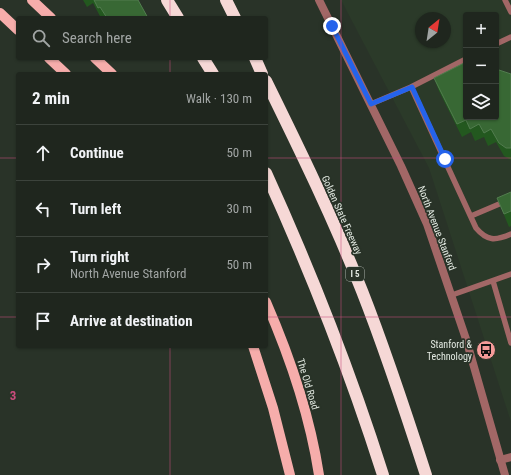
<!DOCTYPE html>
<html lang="en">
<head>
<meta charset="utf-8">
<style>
  body { margin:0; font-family:"Roboto Condensed",sans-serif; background:#272e27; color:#f1f3f6 }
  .controls { position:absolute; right:12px; top:12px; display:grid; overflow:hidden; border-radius:4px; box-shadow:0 1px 3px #0004 }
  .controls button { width:36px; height:36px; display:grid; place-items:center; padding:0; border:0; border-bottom:1px solid #3c433c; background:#1f261e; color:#f1f3f6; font:20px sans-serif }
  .compass { position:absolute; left:415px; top:12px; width:36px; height:36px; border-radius:50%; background:#1f261e; box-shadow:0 1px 3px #0004; rotate:30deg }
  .stop { position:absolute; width:12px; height:12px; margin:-9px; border:3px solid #2563eb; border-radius:50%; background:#fff }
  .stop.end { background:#2563eb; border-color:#fff; box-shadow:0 1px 4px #0008 }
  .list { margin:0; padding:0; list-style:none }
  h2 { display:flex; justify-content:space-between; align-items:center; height:52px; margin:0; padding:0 16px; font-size:17px }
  h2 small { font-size:13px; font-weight:400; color:#a1a5a4 }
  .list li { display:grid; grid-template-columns:26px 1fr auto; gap:12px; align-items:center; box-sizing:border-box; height:56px; padding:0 16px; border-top:1px solid #3c433c }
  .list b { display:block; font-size:15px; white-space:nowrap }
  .list p { margin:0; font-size:13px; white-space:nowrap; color:#a1a5a4 }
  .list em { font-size:13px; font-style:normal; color:#a1a5a4 }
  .icon { flex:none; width:22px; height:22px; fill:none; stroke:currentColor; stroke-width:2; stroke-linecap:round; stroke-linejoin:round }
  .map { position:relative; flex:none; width:511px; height:475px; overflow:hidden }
  .search { position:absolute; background:#1f261e; box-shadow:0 1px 3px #0004; left:16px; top:16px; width:252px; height:44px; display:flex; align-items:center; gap:10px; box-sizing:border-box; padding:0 14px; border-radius:4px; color:#a1a5a4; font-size:15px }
  .panel { position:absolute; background:#1f261e; box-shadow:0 1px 3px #0004; left:16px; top:72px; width:252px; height:276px; border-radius:4px }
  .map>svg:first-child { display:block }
  .built { fill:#2b3a29; fill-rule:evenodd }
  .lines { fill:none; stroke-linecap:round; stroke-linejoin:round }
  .service { stroke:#a26766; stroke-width:5.5 }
  .minor { stroke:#a26766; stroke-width:8 }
  .tertiary { stroke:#a26766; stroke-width:8 }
  .primary { stroke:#f6adab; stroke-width:10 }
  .motorway { stroke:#f6d8d6; stroke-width:12 }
  .wall { fill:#23581f }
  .building { fill:#386834; stroke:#527c4f }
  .route { stroke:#2563eb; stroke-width:5 }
  .grid { fill:none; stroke:#ca4c7c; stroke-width:1; stroke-opacity:0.55 }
  .labels { text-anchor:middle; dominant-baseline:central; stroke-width:3.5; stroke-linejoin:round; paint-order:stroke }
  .shield { fill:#293328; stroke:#aab2aa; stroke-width:1 }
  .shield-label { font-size:9px; font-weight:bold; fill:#e2e9e1 }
  .street-label { font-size:10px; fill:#e2e9e1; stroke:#293328 }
  .poi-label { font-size:10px; fill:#e2e9e1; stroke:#293328; text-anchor:end }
  .grid-label { font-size:13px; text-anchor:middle; font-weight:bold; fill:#ca4c7c; stroke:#293328; stroke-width:3.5; stroke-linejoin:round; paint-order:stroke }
</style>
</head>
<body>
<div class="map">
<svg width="511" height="475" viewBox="0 0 511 475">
  <rect width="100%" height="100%" fill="#293328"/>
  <path class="built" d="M341 0H511V422L429 168ZM466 15H496V117H466ZM421 18H445V42H421Z"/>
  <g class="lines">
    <path class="service" d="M505 0 511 12
      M496 44 511 37
      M466 59 411 87 476 228C487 241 495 241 511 234
      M371 104 411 87
      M471 216 511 199
      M493 281 511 343
      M452 295 511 274"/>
    <path class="minor" d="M500 460 511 457"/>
    <path class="tertiary" d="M319 0 401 166 427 224 466 339 505 475"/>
    <path class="primary" d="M32 0 51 18
      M0 13 18 30
      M49 58 66 74
      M95 58 112 74
      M266 302C290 357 310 416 319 475
      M253 346 273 408 290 475"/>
    <path class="motorway" d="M167 0 178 18
      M226 0 235 18
      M203 58 213 74
      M255 58 262 74
      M266 81C300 150 334 220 362 291 386 352 406 413 426 475
      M266 173C311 272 350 371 383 475"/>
  </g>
  <path class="wall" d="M83 0H138L148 18H101L93 3 87 7Z
    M511 74V160L504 156 496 142 488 146 484 137 475 141 471 132 462 137 439 91 434 78Z
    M511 192V226L509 227 497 198Z"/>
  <path class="building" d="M94 0H138L148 18H107L100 7 98 8Z
    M466 62V117H496V69L511 74V148H506L499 143 491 129 484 133 479 124 470 129 466 120 457 124 434 78Z
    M511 192V211L504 214 497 198Z"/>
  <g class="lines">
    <path class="route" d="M332 26 371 104 412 87 445 159"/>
  </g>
  <path class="grid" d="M170 0V18M341 0V475M170 58V74M0 158H18M266 158H511M0 317H18M266 317H511M170 346V475"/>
  <defs>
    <g id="bus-disc" transform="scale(1)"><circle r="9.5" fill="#f59b99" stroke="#293328"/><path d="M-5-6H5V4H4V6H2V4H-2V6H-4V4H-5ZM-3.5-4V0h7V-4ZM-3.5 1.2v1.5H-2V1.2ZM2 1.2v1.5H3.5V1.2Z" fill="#111"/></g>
  </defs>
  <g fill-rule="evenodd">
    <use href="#bus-disc" x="486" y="350"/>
  </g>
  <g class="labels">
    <rect class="shield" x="346" y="267" width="18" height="14" rx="3"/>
    <g class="shield-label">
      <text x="355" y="274">I 5</text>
    </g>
    <g class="street-label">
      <text transform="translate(342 215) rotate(66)">Golden State Freeway</text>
      <text transform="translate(437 228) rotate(69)">North Avenue Stanford</text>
      <text transform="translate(308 384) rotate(73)">The Old Road</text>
    </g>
    <g class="poi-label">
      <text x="472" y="344">Stanford &amp;<tspan x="472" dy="12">Technology</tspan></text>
    </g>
  </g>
  <g class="grid-label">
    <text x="13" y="400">3</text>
  </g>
</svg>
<div class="controls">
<button>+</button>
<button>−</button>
<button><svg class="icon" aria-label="layers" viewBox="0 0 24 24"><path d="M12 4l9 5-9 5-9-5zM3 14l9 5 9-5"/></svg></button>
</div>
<svg class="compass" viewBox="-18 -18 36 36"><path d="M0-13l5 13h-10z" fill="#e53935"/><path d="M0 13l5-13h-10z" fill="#a1a5a4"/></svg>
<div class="stop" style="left:445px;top:159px"></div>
<div class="stop end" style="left:332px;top:26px"></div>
<div class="search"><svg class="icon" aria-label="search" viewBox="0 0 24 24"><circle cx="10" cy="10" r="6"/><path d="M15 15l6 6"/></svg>Search here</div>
<section class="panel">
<h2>2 min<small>Walk · 130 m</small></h2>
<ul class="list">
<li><svg class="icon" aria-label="ahead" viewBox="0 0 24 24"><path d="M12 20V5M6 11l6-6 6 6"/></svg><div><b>Continue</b></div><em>50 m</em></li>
<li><svg class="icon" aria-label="left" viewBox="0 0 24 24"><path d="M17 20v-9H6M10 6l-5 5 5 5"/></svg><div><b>Turn left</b></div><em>30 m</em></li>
<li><svg class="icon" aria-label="right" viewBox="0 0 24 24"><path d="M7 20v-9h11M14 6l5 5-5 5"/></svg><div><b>Turn right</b><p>North Avenue Stanford</p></div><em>50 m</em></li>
<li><svg class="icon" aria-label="arrive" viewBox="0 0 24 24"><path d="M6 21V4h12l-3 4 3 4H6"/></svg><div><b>Arrive at destination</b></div></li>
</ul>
</section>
</div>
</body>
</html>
